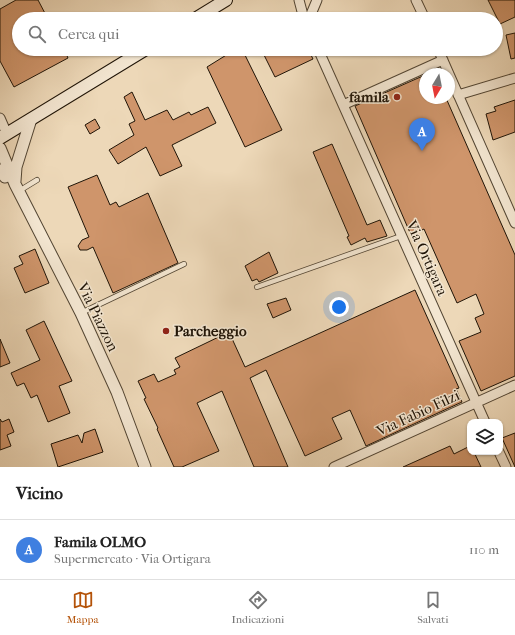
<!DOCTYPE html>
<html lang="it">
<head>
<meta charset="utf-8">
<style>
  body { margin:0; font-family:"IM FELL French Canon",serif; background:#f6f6f6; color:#222 }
  .controls { position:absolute; right:12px; bottom:12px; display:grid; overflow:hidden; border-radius:8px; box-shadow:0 1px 3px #0004 }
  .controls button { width:36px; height:36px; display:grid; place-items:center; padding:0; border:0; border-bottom:1px solid #e0e0e0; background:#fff; color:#222; font:20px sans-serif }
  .compass { position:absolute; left:419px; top:68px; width:36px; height:36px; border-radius:50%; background:#fff; box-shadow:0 1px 3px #0004; rotate:190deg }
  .you { position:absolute; left:339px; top:307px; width:14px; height:14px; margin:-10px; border:3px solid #fff; border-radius:50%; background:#1a73e8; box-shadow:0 0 0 6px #1a73e833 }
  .badge { display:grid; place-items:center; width:26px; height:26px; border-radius:50%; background:#b45309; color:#fff; font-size:13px; font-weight:700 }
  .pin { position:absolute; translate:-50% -33px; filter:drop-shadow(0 1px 2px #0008) }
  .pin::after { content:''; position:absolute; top:21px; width:14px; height:12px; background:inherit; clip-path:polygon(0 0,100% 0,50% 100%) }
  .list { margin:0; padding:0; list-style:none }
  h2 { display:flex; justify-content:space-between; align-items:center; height:52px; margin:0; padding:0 16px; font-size:17px }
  h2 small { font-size:13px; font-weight:400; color:#767676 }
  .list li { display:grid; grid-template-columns:26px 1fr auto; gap:12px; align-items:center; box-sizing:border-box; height:60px; padding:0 16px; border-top:1px solid #e0e0e0 }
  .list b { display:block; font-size:15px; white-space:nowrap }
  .list p { margin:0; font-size:13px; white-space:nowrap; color:#767676 }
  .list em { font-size:13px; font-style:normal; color:#767676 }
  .icon { flex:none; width:22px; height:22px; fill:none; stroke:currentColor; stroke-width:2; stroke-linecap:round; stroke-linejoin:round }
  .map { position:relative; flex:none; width:515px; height:467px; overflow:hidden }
  .search { position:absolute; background:#fff; box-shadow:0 1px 3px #0004; left:12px; right:12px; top:12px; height:44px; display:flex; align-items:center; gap:10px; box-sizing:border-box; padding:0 14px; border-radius:22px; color:#767676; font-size:15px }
  .sheet { height:112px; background:#fff }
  nav { display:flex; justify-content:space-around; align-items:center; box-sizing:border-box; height:56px; border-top:1px solid #e0e0e0; background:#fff; font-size:11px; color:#767676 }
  nav a { display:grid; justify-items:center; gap:2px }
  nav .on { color:#b45309 }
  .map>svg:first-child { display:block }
  .building { fill:#cf956b; stroke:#1f1407 }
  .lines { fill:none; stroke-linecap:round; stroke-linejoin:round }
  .service-casing { stroke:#524533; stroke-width:6 }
  .minor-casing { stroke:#524533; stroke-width:11 }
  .tertiary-casing { stroke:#524533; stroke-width:13 }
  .secondary-casing { stroke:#1f1407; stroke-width:14 }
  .service { stroke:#f3e6d1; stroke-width:4.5 }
  .minor { stroke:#f3e6d1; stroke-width:9 }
  .tertiary { stroke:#f3e6d1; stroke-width:11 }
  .secondary { stroke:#f3e6d1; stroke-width:12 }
  .poi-dot { fill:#8f2418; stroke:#f3e6d1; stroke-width:1.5 }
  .labels { text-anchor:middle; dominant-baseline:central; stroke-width:3; stroke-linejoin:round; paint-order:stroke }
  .poi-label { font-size:15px; font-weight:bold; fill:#1f1407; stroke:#f3e6d1; text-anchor:end }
  .street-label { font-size:15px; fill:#1f1407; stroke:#f3e6d1 }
</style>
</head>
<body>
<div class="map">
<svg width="515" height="467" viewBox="0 0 515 467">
  <rect width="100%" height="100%" fill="#edd8b8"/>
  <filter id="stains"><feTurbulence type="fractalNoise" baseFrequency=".005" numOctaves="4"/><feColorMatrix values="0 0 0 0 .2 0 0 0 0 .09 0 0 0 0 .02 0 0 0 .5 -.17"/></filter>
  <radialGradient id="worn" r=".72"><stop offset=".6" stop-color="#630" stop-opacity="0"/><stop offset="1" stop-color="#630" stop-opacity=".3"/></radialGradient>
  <path class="building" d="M16 0H38L48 19H19V49H64L68 58 14 87 0 61V9Z
    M488 0H515V17L500 24Z
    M515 33V58L511 59 506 35Z
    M236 49H242L282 130 245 147 207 67Z
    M267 49H308L313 59 275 77 262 51Z
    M425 75V98H446L515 255V376L481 391 459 341 481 332 475 318 484 314 476 294 457 303 424 229 411 235 355 106Z
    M132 92 145 120 167 110 173 120 189 112 191 115 208 107 216 123 172 145 182 166 160 176 146 147 118 164 109 150 134 135 129 124 135 121 124 97Z
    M515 100V132L493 140 486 114 496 111 494 107Z
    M95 119 100 128 90 134 85 125Z
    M332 144 367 225 380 220 387 236 367 242 365 238 351 245 347 237 349 236 313 152Z
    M97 175 110 205 116 202 119 207 148 193 178 263 113 293 93 247 87 250H80L78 246 82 240 89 237 68 187Z
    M35 249 49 283 25 293 14 268 23 264 19 256Z
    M269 252 278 273 259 282 257 279 252 281 245 266Z
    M415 290 459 388 456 389 462 402 366 446 350 410 332 418 342 439 305 456 266 370 250 378 288 467H254L222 391 197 403 219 451 182 467H174L157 429 158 428 144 399 146 398 138 381 154 374 158 382 176 374 174 370 180 367 175 358 229 332 245 367Z
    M286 298 291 310 273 318 267 304Z
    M44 321 72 381 59 386 70 413 48 422 37 395 31 398 24 383 17 386 11 373 40 360 26 330Z
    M0 339 10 363 0 367Z
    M0 419 2 422 9 419 14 432 7 435 11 446 0 450Z
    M95 429 103 452 58 467 51 444 78 435 82 443 84 433Z
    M515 433V467L502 438Z
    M450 446 454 454 470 446V452H474L481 467H403Z"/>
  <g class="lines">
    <g class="service-casing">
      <path id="service" d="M19 191 37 180
        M257 287 401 236
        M81 313 184 264"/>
    </g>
    <g class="minor-casing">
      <path id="minor" d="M299 0 304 19
        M416 0 425 19
        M309 19 317 0
        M318 49 485 422
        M438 49 449 74
        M449 74 515 223
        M458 95 515 78
        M343 105 443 60
        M0 118 7 134
        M499 452 506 467
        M334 467 515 385"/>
    </g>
    <g class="tertiary-casing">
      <path id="tertiary" d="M0 148 15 184 81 313 117 392 145 467
        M0 170 5 177
        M15 181 16 167 31 119"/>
    </g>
    <g class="secondary-casing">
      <path id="secondary" d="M195 19 226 0
        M0 138 146 49"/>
    </g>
    <use href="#service" class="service"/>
    <use href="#minor" class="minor"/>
    <use href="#tertiary" class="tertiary"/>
    <use href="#secondary" class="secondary"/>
  </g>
  <g class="poi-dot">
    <circle cx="397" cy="97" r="4"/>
    <circle cx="166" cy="331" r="4"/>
  </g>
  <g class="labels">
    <g class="poi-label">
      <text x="389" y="97">famila</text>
      <text x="174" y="331" text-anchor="start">Parcheggio</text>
    </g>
    <g class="street-label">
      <text transform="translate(427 258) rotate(66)">Via Ortigara</text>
      <text transform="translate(98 317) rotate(64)">Via Piazzon</text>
      <text transform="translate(418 413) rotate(-25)">Via Fabio Filzi</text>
    </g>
  </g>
  <rect width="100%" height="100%" filter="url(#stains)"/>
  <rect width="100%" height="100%" fill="url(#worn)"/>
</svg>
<div class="controls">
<button><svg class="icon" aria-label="layers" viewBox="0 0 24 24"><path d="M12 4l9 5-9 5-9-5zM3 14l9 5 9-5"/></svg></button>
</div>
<svg class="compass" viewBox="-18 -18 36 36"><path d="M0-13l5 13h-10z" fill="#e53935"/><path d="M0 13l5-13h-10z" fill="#767676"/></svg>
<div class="you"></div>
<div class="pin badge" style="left:422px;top:151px;background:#3f7fe0">A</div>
<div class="search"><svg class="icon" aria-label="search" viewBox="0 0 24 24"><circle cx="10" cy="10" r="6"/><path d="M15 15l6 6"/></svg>Cerca qui</div>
</div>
<section class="sheet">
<h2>Vicino<small></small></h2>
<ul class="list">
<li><span class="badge" style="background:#3f7fe0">A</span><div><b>Famila OLMO</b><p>Supermercato · Via Ortigara</p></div><em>110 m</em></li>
</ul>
</section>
<nav>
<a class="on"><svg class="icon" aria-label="map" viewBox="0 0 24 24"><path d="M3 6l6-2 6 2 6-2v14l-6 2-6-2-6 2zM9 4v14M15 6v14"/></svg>Mappa</a>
<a><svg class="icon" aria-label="directions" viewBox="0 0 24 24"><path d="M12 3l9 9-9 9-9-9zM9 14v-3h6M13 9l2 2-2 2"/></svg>Indicazioni</a>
<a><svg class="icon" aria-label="saved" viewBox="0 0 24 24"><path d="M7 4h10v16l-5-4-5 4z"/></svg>Salvati</a>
</nav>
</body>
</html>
